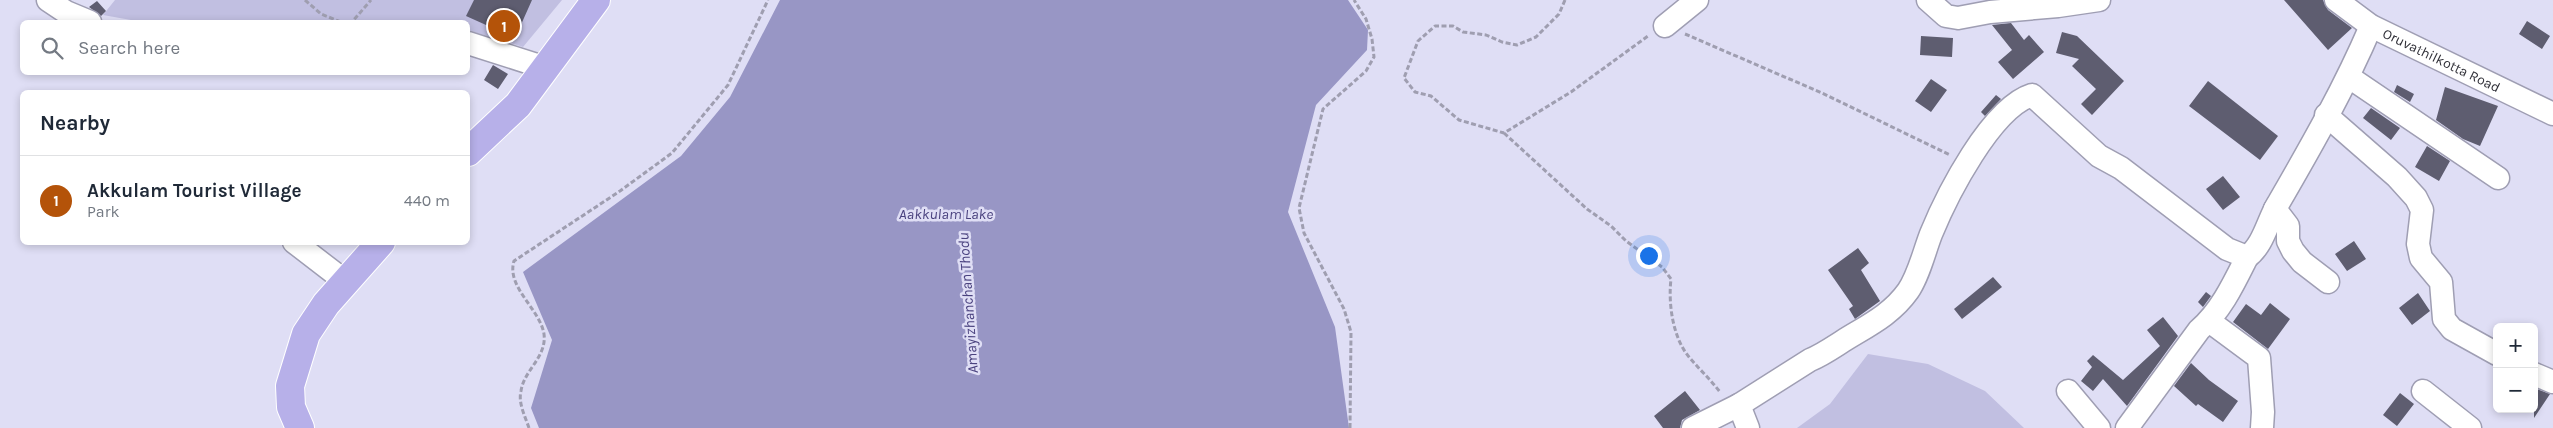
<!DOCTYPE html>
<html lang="en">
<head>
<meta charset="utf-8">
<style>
  body { margin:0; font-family:Karla,sans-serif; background:#f6f6f7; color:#1f2937 }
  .controls { position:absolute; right:15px; bottom:15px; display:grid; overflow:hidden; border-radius:8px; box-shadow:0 2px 8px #0003 }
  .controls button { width:45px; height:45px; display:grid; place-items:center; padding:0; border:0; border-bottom:1px solid #e0e1e3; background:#fff; color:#1f2937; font:25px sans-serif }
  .you { position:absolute; left:1648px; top:255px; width:18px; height:18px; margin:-12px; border:4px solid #fff; border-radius:50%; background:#1a73e8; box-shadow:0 0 0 8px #1a73e833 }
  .badge { display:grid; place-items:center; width:32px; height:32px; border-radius:50%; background:#b45309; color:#fff; font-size:16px; font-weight:700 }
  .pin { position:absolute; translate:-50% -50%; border:2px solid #fff; box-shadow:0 1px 5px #0006 }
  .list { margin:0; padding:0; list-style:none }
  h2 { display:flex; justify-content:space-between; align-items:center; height:65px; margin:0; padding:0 20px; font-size:21px }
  h2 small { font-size:16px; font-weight:400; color:#747a83 }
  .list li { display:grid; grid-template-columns:32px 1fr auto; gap:15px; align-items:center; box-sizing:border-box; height:90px; padding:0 20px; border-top:1px solid #e0e1e3 }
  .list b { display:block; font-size:19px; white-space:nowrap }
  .list p { margin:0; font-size:16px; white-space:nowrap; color:#747a83 }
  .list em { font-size:16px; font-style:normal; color:#747a83 }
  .icon { flex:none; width:28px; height:28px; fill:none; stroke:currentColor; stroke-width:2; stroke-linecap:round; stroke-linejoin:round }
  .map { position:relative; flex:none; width:2553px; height:428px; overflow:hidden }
  .search { position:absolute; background:#fff; box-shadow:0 2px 8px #0003; left:20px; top:20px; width:450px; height:55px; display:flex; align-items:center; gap:12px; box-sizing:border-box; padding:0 18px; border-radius:8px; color:#747a83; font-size:19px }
  .panel { position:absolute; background:#fff; box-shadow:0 2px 8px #0003; left:20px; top:90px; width:450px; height:155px; border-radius:8px }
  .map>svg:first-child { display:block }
  .green { fill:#c1bfe1 }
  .water { fill:#9896c5 }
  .building { fill:#5e5d70 }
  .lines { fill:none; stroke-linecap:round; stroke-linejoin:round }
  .minor-casing { stroke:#9f9eb3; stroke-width:25 }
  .major-casing { stroke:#fff; stroke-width:30 }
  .path { stroke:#9f9eb0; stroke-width:3; stroke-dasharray:5 2.5; stroke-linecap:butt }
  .minor { stroke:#fff; stroke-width:22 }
  .major { stroke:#b7b0e9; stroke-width:28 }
  .labels { text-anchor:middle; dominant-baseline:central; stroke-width:5; stroke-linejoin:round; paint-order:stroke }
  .street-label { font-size:14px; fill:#2f2f37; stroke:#dfdef5 }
  .water-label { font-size:15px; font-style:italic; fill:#4a427f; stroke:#dfdef5 }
</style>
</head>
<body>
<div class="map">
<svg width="2553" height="428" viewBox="0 0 2553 428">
  <rect width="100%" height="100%" fill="#dfdef5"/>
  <path class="green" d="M115 0H562L523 47 468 30V22H142L103 15Z
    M1868 354 1928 364 1985 391 2024 428H1797L1830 404Z"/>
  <path class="water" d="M780 0H1348L1368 30 1367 50 1316 105 1288 212 1335 327 1349 428H539L531 408 552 340 523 272 681 156 730 97Z"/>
  <path class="building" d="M474 0H532L515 38 466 16Z
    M2284 0H2323L2328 10 2352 28 2328 50Z
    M97 1 106 11 101 16 89 7Z
    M2527 21 2550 36 2542 49 2519 34Z
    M2011 23 2024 40 2029 35 2044 52 2013 79 1998 62 2012 50 1992 25Z
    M2062 32 2077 36 2124 81 2092 115 2081 104 2096 89 2072 66 2079 59 2056 53Z
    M1921 36 1953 38 1952 57 1920 55Z
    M493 65 508 74 498 89 484 80Z
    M1931 79 1947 90 1931 112 1915 101Z
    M2208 81 2278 136 2260 160 2189 106Z
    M2397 85 2414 94 2410 102 2394 92Z
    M2445 87 2498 106 2480 146 2463 139 2436 120Z
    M1996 95 2001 99 1985 116 1981 112Z
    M2371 108 2400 128 2391 140 2363 118Z
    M2427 146 2450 161 2439 181 2415 167Z
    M2223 176 2240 197 2223 210 2206 189Z
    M2354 241 2366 259 2347 271 2335 254Z
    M1858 248 1869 263 1861 270 1880 301 1855 319 1849 309 1853 306 1828 270Z
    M1993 277 2002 287 1962 319 1954 309Z
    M2206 292 2211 296 2203 307 2198 302Z
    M2418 293 2430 311 2412 325 2399 308Z
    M2270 303 2290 319 2268 349 2233 322 2246 304 2261 315Z
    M2163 317 2178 336 2127 406 2103 379 2093 391 2081 381 2092 367 2087 361 2093 355 2123 380 2160 346 2147 330Z
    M2191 363 2209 380 2238 401 2223 422 2198 404 2196 406 2174 386Z
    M2534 388 2550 394 2534 418Z
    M1685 391 1700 410 1682 420 1680 428H1663L1654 416Z
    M2400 393 2414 404 2397 426 2383 415Z"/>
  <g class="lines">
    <g class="minor-casing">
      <g id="minor">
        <path d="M48 0 66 12 90 22"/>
        <path d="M1928 0 1946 16 1958 18 1990 12 2058 6 2099 0"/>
        <path id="s1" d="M2336 0 2371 26 2553 114"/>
        <path d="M1665 26 1697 0"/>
        <path d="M468 43 546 68"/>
        <path d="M2349 77 2498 178"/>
        <path d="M2326 115 2397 177 2416 198 2422 210 2418 244 2421 258 2441 282 2444 319 2452 329 2497 354"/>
        <path d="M2275 209 2288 226V241L2293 251 2302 262 2328 282"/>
        <path d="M294 242 346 282"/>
        <path d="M2209 321 2259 358 2263 412 2262 428"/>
        <path d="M2534 374 2553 382"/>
        <path d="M2068 391 2099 428"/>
        <path d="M2423 391 2470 428"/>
        <path d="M1739 405 1748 428"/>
        <path d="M1693 428 1739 405 1810 360C1822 355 1832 348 1843 341 1867 326 1891 315 1908 291 1919 275 1924 252 1931 234 1947 195 1991 108 2032 95L2099 156 2121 168 2227 249 2247 257C2264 245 2268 219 2279 202 2312 145 2345 87 2371 26"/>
        <path d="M2127 428 2199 330C2221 311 2234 283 2247 257"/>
      </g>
    </g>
    <g class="major-casing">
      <path id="major" d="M468 152 518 105 596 0
        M300 428 291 407 290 386 306 334 326 304 381 242"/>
    </g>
    <path class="path" d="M305 0 321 14 341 22
      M1565 0 1559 14 1536 37 1517 45 1502 42 1486 35 1463 32 1453 26H1435L1418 41 1404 78 1415 92 1431 96 1459 120 1504 133 1571 92 1648 36
      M348 22H352L371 0
      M1685 34 1822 93 1950 155
      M1504 133 1587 209 1611 226 1626 241 1662 267 1671 279C1668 304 1673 338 1689 357 1699 369 1711 380 1720 392
      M529 428C525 416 518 403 521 391 524 370 547 357 544 334 540 309 506 287 514 261L620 191 672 153 728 85 768 0
      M1350 428 1351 332 1344 309 1304 233 1299 208 1323 109 1366 71 1374 57 1372 39 1366 19 1354 0"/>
    <use href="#minor" class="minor"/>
    <use href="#major" class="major"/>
  </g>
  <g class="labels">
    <g class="street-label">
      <text stroke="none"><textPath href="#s1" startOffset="122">Oruvathilkotta Road</textPath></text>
    </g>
    <g class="water-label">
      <text x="946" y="214">Aakkulam Lake</text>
      <text transform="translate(968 303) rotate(-94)">Amayizhanchan Thodu</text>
    </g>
  </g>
</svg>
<div class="controls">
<button>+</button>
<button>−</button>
</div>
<div class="you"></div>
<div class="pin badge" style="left:504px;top:26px">1</div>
<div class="search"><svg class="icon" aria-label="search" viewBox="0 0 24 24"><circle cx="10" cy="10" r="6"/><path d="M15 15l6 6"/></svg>Search here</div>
<section class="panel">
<h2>Nearby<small></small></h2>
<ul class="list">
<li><span class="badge">1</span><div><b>Akkulam Tourist Village</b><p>Park</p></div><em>440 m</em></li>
</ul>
</section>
</div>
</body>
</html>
